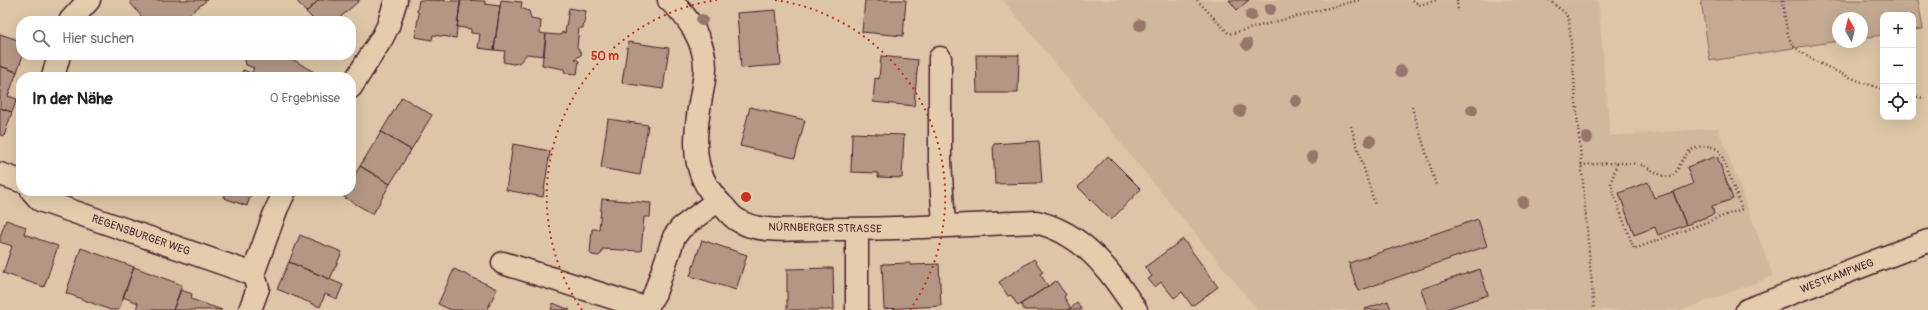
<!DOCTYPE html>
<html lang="de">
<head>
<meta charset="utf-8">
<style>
  body { margin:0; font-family:Pangolin,sans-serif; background:#f2f2f2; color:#202124 }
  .controls { position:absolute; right:12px; top:12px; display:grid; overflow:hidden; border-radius:8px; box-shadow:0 4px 16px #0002 }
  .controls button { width:36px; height:36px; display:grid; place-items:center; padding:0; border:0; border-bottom:1px solid #e0e0e0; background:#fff; color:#202124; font:20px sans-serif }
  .compass { position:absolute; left:1832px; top:12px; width:36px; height:36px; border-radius:50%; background:#fff; box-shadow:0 4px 16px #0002; rotate:352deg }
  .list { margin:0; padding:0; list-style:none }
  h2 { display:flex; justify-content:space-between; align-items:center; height:52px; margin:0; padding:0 16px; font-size:17px }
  h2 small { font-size:13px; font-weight:400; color:#757577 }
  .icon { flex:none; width:22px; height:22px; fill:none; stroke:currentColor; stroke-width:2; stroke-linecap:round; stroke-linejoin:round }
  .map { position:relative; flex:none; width:1928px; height:310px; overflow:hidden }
  .search { position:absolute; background:#fff; box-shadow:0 4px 16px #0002; left:16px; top:16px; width:340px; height:44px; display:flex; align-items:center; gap:10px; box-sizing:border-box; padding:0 14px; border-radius:16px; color:#757577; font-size:15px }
  .panel { position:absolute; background:#fff; box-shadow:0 4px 16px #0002; left:16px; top:72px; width:340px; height:124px; border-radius:16px }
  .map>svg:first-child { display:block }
  .built { fill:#d0b89c }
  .green { fill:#c4aa92; stroke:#87645e }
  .building { fill:#b39784; stroke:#4a1f2b }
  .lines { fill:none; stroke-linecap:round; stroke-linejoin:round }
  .street-casing { stroke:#4a1f2b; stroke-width:25 }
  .path { stroke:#4a1f2b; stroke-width:2.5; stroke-dasharray:1 3; stroke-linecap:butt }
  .street { stroke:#e3cdac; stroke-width:22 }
  .tree { fill:#96766b }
  .ring { fill:none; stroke:#c8321e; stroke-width:2; stroke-dasharray:2 4 }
  .labels { text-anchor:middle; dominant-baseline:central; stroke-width:3.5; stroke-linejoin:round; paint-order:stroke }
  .street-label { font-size:11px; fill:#4a1f2b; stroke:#e3cdac }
  .centre { fill:#c8321e; stroke:#e3cdac; stroke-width:2 }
  .ring-label { font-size:12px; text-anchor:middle; font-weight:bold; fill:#c8321e; stroke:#e3cdac; stroke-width:3.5; stroke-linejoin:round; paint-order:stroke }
</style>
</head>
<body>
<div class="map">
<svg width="1928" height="310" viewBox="0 0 1928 310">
  <rect width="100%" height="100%" fill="#ddc6a7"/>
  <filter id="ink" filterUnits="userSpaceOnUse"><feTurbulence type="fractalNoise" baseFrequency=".025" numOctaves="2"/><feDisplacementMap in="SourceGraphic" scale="8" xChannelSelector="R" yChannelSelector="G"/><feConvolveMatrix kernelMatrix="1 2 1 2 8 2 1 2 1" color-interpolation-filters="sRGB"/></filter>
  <g filter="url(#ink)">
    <path class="built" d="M1003 0H1598L1610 136 1718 128 1773 276 1683 310H1258Z"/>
    <path class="green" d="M1701 0H1918L1923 29 1913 30V15H1883V35L1862 38V18H1838V41L1710 61Z"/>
    <path class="building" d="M132 0H207L181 21H145L130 2Z
      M296 0H319L306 12Z
      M319 0H360L336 21H315L306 12Z
      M419 0 460 1 456 38 433 35 432 40 415 37 419 13 417 12Z
      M461 0 485 1V4L500 6 494 50 478 48 480 34 471 33V29L457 27Z
      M501 0 522 2 521 8 529 11 531 19 541 21 540 33 546 34 544 56 527 54 519 63 513 64 503 62 505 51 494 50Z
      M865 0H906L903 36 862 32Z
      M1229 0H1249L1237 10Z
      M569 8 586 11 583 28H579L577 47 582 54 575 59 579 61 577 74 565 73 564 69 542 65 546 34 561 35 562 32 565 33Z
      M776 10 781 65 741 68 737 13Z
      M0 34 21 41V55H23L17 72 0 66Z
      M628 42 669 48 663 89 622 83Z
      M244 55H285L314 72 311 77H240L243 70 251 73 254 68 246 65Z
      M976 55H1019L1018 93H977Z
      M881 56 918 60 914 106 873 102 875 78 879 79Z
      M0 66 17 72 8 96 17 99 12 112 0 108Z
      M402 97 432 115 411 150 381 132Z
      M750 107 805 120 795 158 740 146Z
      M0 108 12 112 4 136 0 135Z
      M608 119 648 125 640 175 601 168Z
      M381 132 411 150 390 184 360 166Z
      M852 133 904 135 902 178 878 177V173L851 172Z
      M1039 141 1042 183 995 184 993 144Z
      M513 144 550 151 543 197 506 190Z
      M1108 156 1141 189 1111 220 1078 187Z
      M1717 156 1733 199 1712 206 1714 214 1686 225 1673 192 1693 184 1687 167Z
      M360 166 390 184 373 214 342 196 345 191H351V181Z
      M1648 182 1654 198 1673 192 1686 225 1658 235 1655 227 1634 235 1619 193Z
      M226 191H252L247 206 224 198Z
      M602 199 651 203 650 217H644L641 251 602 249V253L599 256 592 255 590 253 592 229H599Z
      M1478 219 1487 246 1358 291 1349 263Z
      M6 220 26 227 24 234 58 246 44 287 3 273 12 246 0 242V237Z
      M300 235 342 252 330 279 289 262Z
      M1183 239 1218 287 1192 306 1182 292 1174 298 1161 282 1155 287 1148 279 1152 276 1145 267Z
      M702 240 747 255 736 290 690 276Z
      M81 248 134 267 119 310H110L66 293Z
      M1034 259 1043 272 1040 274 1048 286 1018 306 1011 295 1008 296 999 282Z
      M289 262 343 285 337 299 325 294 320 307 277 289Z
      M911 263V265L939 264 941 306 884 309 882 264Z
      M134 267 182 285 173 310H136L138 303 123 297Z
      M833 268 834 310H787V269Z
      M454 269 497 289 487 310H451L438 304Z
      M1480 269 1488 295 1443 310H1428L1421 289Z
      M1056 281 1066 295 1064 297 1071 308 1068 310H1024L1021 304Z
      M181 290 192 294 191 299 222 310H173Z
      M1388 301 1391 310H1365V309Z
      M553 303 570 310H551Z
      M1077 303 1082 310H1068L1071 308Z"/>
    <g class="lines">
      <g class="street-casing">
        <path id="street" d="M669 0C688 16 705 42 705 67 705 81 701 95 699 109 693 148 693 177 723 206 727 210 731 216 736 219 757 234 791 229 816 229 889 230 963 225 1036 222 1085 234 1109 270 1136 310
          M70 21 89 0
          M940 58V160L944 226
          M53 77 59 55
          M351 87 382 38 388 26 396 0
          M0 174 21 181
          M32 191 40 200 253 274 276 210 285 191
          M857 229V310
          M503 263 645 308
          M250 310 258 288 253 274
          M645 310 655 293 674 237 681 228 717 201
          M1747 310 1928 241"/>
      </g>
      <path class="path" d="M1197 0 1229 34 1359 0
        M1413 0 1419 5 1437 0
        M1457 0 1458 12
        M1549 0 1566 14 1569 21 1594 310
        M1783 0C1785 13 1785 34 1793 45 1803 59 1865 85 1883 89
        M1913 96 1928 99
        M1412 107 1436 185
        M1351 126 1375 205
        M1581 165C1600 164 1622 161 1641 165 1651 168 1661 178 1672 177 1682 166 1683 150 1699 147 1707 145 1713 146 1720 151L1742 209 1634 249 1612 190 1611 182 1617 164"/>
      <use href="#street" class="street"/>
    </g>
    <g class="tree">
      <circle cx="1270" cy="9" r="6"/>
      <circle cx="1251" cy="15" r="6"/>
      <circle cx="702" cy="20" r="6"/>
      <circle cx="1140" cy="25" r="6"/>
      <circle cx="1247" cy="44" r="6"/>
      <circle cx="1401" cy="71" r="6"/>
      <circle cx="1296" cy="101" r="6"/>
      <circle cx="1472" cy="110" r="6"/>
      <circle cx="1240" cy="111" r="6"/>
      <circle cx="1587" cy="138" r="6"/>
      <circle cx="1370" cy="141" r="6"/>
      <circle cx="1312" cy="157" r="6"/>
      <circle cx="1523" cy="202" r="6"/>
    </g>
  </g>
  <path class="ring" d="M582 310A199 199 0 0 1 717 0M775 0A199 199 0 0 1 910 310"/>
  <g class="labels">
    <g class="street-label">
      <text transform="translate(825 228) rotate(1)">NÜRNBERGER STRASSE</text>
      <text transform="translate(141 235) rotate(19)">REGENSBURGER WEG</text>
      <text transform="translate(1837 276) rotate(-21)">WESTKAMPWEG</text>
    </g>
  </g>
  <circle cx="746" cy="197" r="6" class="centre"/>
  <g class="ring-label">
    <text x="605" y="60">50 m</text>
  </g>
</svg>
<div class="controls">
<button>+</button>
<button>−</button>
<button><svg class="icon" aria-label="locate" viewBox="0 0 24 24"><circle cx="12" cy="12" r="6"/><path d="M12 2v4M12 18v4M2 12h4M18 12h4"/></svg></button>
</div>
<svg class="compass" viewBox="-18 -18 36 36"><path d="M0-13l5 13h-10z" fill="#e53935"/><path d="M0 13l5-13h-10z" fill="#757577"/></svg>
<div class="search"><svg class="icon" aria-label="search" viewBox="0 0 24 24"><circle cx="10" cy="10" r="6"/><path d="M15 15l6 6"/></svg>Hier suchen</div>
<section class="panel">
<h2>In der Nähe<small>0 Ergebnisse</small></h2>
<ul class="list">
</ul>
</section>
</div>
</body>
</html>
